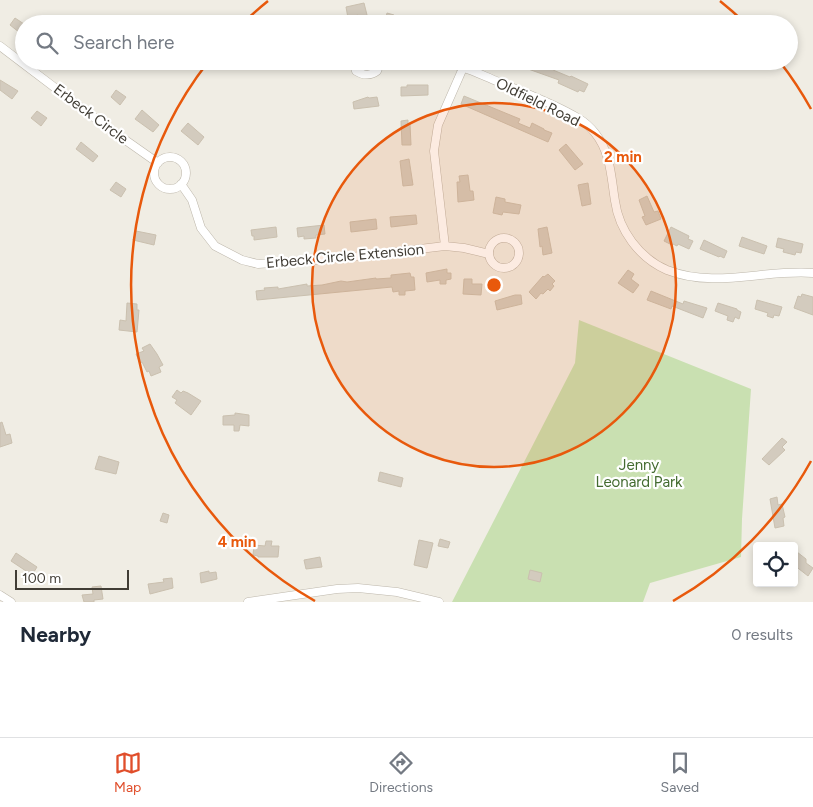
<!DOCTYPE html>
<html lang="en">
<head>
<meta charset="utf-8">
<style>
  body { margin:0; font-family:Figtree,sans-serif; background:#f6f6f7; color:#1f2937 }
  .controls { position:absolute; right:15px; bottom:15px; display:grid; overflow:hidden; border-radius:5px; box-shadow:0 2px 8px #0003 }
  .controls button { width:45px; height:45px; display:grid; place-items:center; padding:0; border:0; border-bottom:1px solid #e0e1e3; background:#fff; color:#1f2937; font:25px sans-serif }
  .scale { position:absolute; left:15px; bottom:12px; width:114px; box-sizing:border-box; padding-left:5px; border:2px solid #413d35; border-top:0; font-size:14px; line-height:18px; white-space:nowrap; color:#413d35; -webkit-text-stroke:4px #fff; paint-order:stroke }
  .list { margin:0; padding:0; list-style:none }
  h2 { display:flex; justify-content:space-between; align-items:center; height:65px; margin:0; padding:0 20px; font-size:21px }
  h2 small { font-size:16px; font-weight:400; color:#747a83 }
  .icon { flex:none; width:28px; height:28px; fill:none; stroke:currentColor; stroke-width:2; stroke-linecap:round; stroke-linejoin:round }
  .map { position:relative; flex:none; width:813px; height:602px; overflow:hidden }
  .search { position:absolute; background:#fff; box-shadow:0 2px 8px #0003; left:15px; right:15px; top:15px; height:55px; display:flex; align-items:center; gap:12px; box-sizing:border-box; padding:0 18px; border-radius:28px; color:#747a83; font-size:19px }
  .sheet { height:135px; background:#fff }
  nav { display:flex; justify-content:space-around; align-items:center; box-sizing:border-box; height:70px; border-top:1px solid #e0e1e3; background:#fff; font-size:14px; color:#747a83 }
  nav a { display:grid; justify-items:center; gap:2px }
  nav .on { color:#e04e2b }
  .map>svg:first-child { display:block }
  .green { fill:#c9e0b1 }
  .building { fill:#d3cbbe; stroke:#cac0af }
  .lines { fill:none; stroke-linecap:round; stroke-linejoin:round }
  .minor-casing { stroke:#bdb7ab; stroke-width:9 }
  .minor { stroke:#fff; stroke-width:8 }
  .ring { fill:none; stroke:#e8590c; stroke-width:2.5 }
  .labels { text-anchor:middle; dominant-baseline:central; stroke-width:4.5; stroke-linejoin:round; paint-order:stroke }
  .street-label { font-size:15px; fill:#413d35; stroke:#fff }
  .park-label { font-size:15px; fill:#436b30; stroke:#fff }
  .centre { fill:#e8590c; stroke:#fff; stroke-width:2.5 }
  .ring-label { font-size:15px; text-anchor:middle; font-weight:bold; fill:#e8590c; stroke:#fff; stroke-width:4.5; stroke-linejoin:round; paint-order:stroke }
</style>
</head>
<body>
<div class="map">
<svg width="813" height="602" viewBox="0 0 813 602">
  <rect width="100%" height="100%" fill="#f0ede4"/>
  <path class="green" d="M579 320 751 389 742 519 741 557 650 583 643 602H452L575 363Z"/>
  <path class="building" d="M364 3 368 19 359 20 358 15 348 18 346 7Z
    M387 13 394 15 393 18 407 21V24H379L381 16 386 17Z
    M15 18 24 24V36L10 25Z
    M498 61H537L554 68 553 70 570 77 571 76 588 84 584 92 579 90 578 92 558 83 559 80 517 65 515 69Z
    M0 80 18 91 12 99 0 90Z
    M407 85H428V95L401 96V87H407Z
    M116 90 126 97 120 105 111 97Z
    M464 96 515 117 520 119 518 123 530 128 532 123 544 129V130L552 133 548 142 461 104Z
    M368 97 369 98 377 97 379 106 354 109 353 102Z
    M142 110 159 125 153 132 135 119Z
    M37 111 47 118 41 126 31 118Z
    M408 120V124H410L411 145H402L401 121Z
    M188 123 204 137 198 145 181 131Z
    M81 142 98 156 93 162 76 149Z
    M566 144 583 164 575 170 559 150Z
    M409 159 413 185 403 186 400 161Z
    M468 175 470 191H473L474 200 458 202 457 182H460L459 176Z
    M116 182 126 189 121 197 110 190Z
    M588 183 591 204 582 206 578 185Z
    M647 196 654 212 658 211 661 219 646 225 642 217 645 216 639 200Z
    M496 197 505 199V202L521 205 519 214 503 212 502 215 493 213Z
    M416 215 417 224 391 227 390 217Z
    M376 219 377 229 351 232 350 222Z
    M324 225 325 234 316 235V238L304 239V236L298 237 297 228Z
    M276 227 277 237 254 240V236H252L251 230Z
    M547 227 552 253 543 255 542 246 540 247 538 229Z
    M671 227 689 236 688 239 693 241 689 249 678 244 677 246 673 244 672 245 664 241Z
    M136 231 156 235 154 245 133 240Z
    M742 237 767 246 764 254 739 246Z
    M778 238 803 244 801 253 796 252 795 255 783 252 784 249 776 247Z
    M704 240 727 251 724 258 720 256 719 257 700 249Z
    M447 269V273H451V279L446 280V284H440V280L427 282 426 273Z
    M628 270 634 274 631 279 639 285 633 293 618 283Z
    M410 273 411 277H414L415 290 405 291V295H399V291L393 292 392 287 257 300 256 291 265 290 264 288 278 287V289L307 284V286L322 285 341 281 347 282 376 278V279L391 278V275Z
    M548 274 555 281 552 284 554 286 550 291 548 289 543 294 541 293 536 299 529 292 543 276 544 277Z
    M464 279H472V284H482L481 295 463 294Z
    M651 291 683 304 684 301 707 308 703 318 672 306 671 309 647 300Z
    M802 294 813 297V315L794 308 798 296 801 297Z
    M515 295H521L522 304 497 310 495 301Z
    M757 300 782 307 779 316 774 315 773 318 767 316 768 313 755 309Z
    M127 303 137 304V310H139L137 332 119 330 120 320 126 321Z
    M718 303 737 309V310L741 312 739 319 735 317 733 322 727 320 728 316 715 311Z
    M150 344 157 354 163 365 159 367 161 372 151 376 149 371 147 372 142 362 140 363 136 354 144 351 142 348Z
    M177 390 181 393 183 391 188 393 201 401 191 415 175 403 177 400 172 397Z
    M235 413 249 415V426L240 425 239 431H234V425H223V416L235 415Z
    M2 422 6 435 10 434 12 443 0 447V423Z
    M782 438 787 442 782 447 785 450 769 465 762 459Z
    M99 456 119 462 116 474 95 469Z
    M380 472 403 478 401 487 378 481Z
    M777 497 778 505 782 504 785 517 783 518 784 526 775 528 770 499Z
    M163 513 169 515 167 523 160 521Z
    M440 539 450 542 448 548 438 546Z
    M419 540 433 543 427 568 414 565Z
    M266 541H272L271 546H279L278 557H258V556L253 555 254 545 265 546Z
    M797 552 806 559V563L813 568 808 576 794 565V555Z
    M16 553 37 567 32 575 11 561Z
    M320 557 322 567 306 569 304 560Z
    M530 570 542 573 540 582 528 579Z
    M209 571V573L216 572 217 579 201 583 200 573Z
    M172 578 173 588 150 594 148 584 164 582 163 579Z
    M101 586 103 599 94 600V602H84L82 595 93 594 92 587Z"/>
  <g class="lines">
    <g class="minor-casing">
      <path id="minor" d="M0 46 104 125 158 163
        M353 61 356 71C364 76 370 76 377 71L381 61
        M381 62C401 62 422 60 442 63 461 64 481 75 499 82 525 93 553 103 578 118 583 121 591 128 595 133 611 153 611 177 615 201 619 230 639 258 667 270 715 289 764 269 813 273
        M154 173a16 16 0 1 1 32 0a16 16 0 1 1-32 0Z
        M181 184 192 200 201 228 215 246 242 260 258 264 343 258 445 246 464 248 489 254
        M489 253a15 15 0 1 1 30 0a15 15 0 1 1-30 0Z
        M445 246 434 151 438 125 463 68
        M0 595 11 602
        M248 602 337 589 358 588 397 592 439 602"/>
    </g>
    <use href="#minor" class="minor"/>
  </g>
  <circle cx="494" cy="285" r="182" fill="#e8590c" fill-opacity=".12"/>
  <g class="ring">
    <circle cx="494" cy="285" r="182"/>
    <path d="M811 461A363 363 0 0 1 673 601M315 601A363 363 0 0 1 208 62M244 22A363 363 0 0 1 268 1M720 1A363 363 0 0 1 744 22M780 62A363 363 0 0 1 811 109"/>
  </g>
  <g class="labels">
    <g class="street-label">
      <text transform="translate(538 102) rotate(26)">Oldfield Road</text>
      <text transform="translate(91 114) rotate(37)">Erbeck Circle</text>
      <text transform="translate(345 256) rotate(-5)">Erbeck Circle Extension</text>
    </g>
    <g class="park-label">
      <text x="639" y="465">Jenny<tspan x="639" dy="17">Leonard Park</tspan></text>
    </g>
  </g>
  <circle cx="494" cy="285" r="8" class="centre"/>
  <g class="ring-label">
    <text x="623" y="162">2 min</text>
    <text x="237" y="547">4 min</text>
  </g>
</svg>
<div class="controls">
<button><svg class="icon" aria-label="locate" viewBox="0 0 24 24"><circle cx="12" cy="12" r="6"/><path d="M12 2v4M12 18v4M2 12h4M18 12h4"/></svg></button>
</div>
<div class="scale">100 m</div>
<div class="search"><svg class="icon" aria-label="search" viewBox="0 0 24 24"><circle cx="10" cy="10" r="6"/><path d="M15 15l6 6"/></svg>Search here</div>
</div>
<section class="sheet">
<h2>Nearby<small>0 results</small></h2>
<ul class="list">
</ul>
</section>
<nav>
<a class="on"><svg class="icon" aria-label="map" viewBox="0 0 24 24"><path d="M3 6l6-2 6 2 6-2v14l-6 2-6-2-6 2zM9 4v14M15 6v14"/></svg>Map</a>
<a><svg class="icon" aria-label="directions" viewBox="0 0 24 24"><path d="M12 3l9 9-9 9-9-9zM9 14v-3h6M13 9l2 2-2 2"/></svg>Directions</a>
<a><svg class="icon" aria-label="saved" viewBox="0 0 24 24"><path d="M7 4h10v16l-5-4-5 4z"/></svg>Saved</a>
</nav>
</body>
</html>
